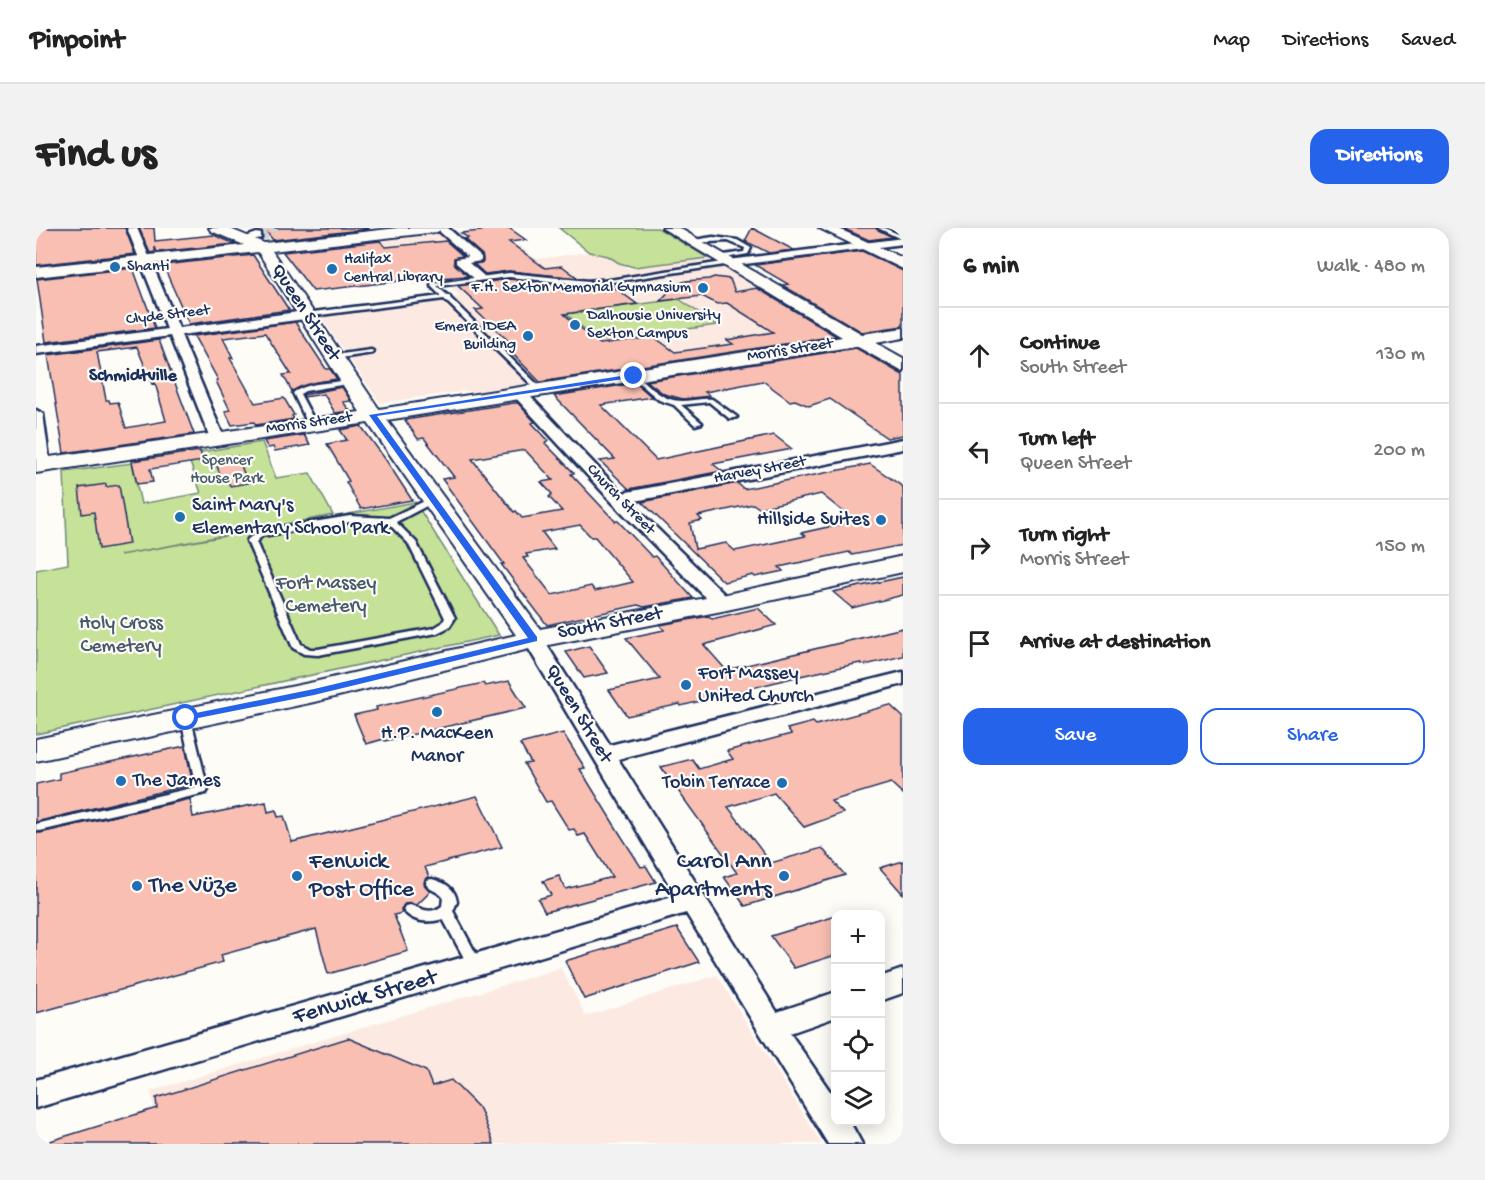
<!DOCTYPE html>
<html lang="en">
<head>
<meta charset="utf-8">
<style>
  body { margin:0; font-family:"Gochi Hand",sans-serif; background:#f2f2f2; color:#222 }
  .controls { position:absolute; right:18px; bottom:18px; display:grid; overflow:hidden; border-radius:12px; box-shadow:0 3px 15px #0003 }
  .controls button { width:54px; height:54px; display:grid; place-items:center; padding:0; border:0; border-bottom:2px solid #e0e0e0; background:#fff; color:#222; font:30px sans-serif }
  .stop { position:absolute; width:18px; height:18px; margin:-14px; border:4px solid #2563eb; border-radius:50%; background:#fff }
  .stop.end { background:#2563eb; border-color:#fff; box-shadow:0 2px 6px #0008 }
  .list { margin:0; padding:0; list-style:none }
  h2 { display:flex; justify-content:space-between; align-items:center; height:78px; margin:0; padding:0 24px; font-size:26px }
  h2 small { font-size:20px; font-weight:400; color:#767676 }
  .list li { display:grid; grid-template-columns:39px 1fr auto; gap:18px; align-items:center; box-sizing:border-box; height:96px; padding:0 24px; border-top:2px solid #e0e0e0 }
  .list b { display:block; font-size:22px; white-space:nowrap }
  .list p { margin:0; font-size:20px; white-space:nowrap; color:#767676 }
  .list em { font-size:20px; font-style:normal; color:#767676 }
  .actions { display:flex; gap:12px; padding:18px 24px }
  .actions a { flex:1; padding:14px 0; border:2px solid #2563eb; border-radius:18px; text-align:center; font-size:21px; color:#2563eb }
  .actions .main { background:#2563eb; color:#fff }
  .icon { flex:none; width:33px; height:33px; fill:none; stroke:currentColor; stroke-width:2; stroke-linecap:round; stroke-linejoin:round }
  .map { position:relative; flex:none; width:867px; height:916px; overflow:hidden; border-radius:18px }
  header { display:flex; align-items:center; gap:36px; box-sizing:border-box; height:84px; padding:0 30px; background:#fff; border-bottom:2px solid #e0e0e0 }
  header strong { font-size:28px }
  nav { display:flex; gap:33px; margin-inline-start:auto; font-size:21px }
  .intro { display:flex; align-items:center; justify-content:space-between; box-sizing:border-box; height:144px; padding:0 36px }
  h1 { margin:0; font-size:42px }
  .button { padding:15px 27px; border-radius:18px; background:#2563eb; color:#fff; font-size:21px; font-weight:700 }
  main { display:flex; gap:36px; padding:0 36px }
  aside { flex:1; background:#fff; border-radius:18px; box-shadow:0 3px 15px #0003 }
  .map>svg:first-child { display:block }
  .built { fill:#fceae2 }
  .green { fill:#c6e198; stroke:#70887b; stroke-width:1.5 }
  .building { fill:#f9bfb2; stroke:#1b2f5e; stroke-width:1.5; fill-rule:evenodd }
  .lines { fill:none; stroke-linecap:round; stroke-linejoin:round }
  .street-tunnel { stroke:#d0d3d8; stroke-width:11; stroke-dasharray:11 5; stroke-linecap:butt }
  .lane-casing { stroke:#1b2f5e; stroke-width:5 }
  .street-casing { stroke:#1b2f5e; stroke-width:5 }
  .secondary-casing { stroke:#1b2f5e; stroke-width:4 }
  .lane { fill:#fdfcf7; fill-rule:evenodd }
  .street { fill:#fdfcf7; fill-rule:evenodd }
  .secondary { fill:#fdfcf7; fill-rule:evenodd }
  .route { fill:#2563eb }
  .poi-dot { fill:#1f6fb2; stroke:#fdfcf7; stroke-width:2 }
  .labels { text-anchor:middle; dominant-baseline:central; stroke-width:4.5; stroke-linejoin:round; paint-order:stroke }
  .far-poi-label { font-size:16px; fill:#1b2f5e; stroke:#fdfcf7; text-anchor:start }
  .far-street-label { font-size:16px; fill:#1b2f5e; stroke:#fdfcf7 }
  .far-park-label { font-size:16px; fill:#465c6c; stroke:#fdfcf7 }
  .far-neighbourhood-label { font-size:18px; font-weight:bold; fill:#1b2f5e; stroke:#fdfcf7 }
  .street-label { font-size:20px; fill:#1b2f5e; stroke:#fdfcf7 }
  .poi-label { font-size:20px; fill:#1b2f5e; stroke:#fdfcf7; text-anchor:start }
  .park-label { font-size:20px; fill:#465c6c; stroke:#fdfcf7 }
  .near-poi-label { font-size:24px; fill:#1b2f5e; stroke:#fdfcf7; text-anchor:start }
  .near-street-label { font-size:24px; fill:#1b2f5e; stroke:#fdfcf7 }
</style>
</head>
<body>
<header>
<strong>Pinpoint</strong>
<nav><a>Map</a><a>Directions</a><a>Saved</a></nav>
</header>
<div class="intro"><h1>Find us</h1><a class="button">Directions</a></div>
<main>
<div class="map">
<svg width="867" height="916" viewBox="0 0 867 916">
  <rect width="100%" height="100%" fill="#fdfcf7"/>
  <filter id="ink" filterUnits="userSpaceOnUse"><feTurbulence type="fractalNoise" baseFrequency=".0167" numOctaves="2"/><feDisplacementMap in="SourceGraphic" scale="12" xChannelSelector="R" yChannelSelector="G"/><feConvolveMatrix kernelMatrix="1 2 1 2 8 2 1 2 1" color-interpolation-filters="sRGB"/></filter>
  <g filter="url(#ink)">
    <path class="built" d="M413 2 430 17 457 14 461 17 479 15 500 31 553 24 572 28 591 40 672 30 751 76 726 80 737 87 764 83 804 107 449 164 429 163 344 175 283 87 424 69 409 53 376 57 335 11Z
      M525 740 550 788 681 747 786 916H123L115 863Z"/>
    <path class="green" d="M523 0H622L672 30 598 39 583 35 572 28 553 24Z
      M643 71 681 97 563 113 530 86Z
      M226 214 240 250 274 245 297 287 84 327 379 274 463 407 0 506V342L32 336 28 244 96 235 105 276 165 265 151 226Z"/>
    <path class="building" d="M0 0H89L99 26 0 37Z
      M103 0H118L119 13 178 7 199 16 121 24 119 19V24L114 25Z
      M227 0H332L333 1 237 12Z
      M441 0H473L490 12 473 14 509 40 526 38 542 50 473 43 449 46 438 36 447 34 446 27 428 11 432 10 425 5 445 3Z
      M716 0 758 22 733 25 709 13Z
      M806 0H840L856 9 833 12Z
      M344 13 350 19 410 13 427 28 418 30V35L432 48 373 52 277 63 247 24Z
      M826 23 867 43V98L826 104 746 57 752 56 719 37Z
      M217 27 253 82 153 96 127 37Z
      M97 40 119 100 10 114 1 51Z
      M678 49 694 51 699 64 721 60 800 108 504 154 470 119 478 118 439 82 447 81 422 58 473 51 553 59 558 56 554 51 566 50V55L575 57 601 76 528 86 564 116 618 109 639 124 697 116 691 112 737 104 691 75 681 76 666 68 624 73 639 57 650 53 673 51Z
      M259 94 290 141H294L301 151 276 155 256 163 247 147 255 146 229 105 187 110 197 130H194L219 175 248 170 258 187 256 188 258 191 220 197 218 194 196 197 189 183 194 182 180 153 182 152 158 108Z
      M123 112 158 206 28 225 12 127ZM101 119 116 156 119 155 130 193 90 200 82 174 74 175 73 172H70L61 124Z
      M820 120 867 147V207L851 210 794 171 773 178 759 172 754 173 727 153 669 164 674 168 647 171 628 166 611 153Z
      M600 155 616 169 565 177 620 232 738 207 756 221 677 236 686 243 593 261 564 233 579 231 518 168Z
      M306 159 315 173 307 174 314 183 299 185 288 166 268 169 267 167Z
      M478 175H482L499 194 496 195 512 212 509 215 538 245 535 246 579 293H582L616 329 619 328 657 370 608 379 602 377 511 397 465 336H468L406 251 418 249 388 210 382 211 369 192ZM489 222 517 252 505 254 516 266 513 269 526 283 486 290 480 283 478 284 436 231ZM544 297 555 309H559L597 354 559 363 555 358 516 367 487 330 492 329 490 326 519 321 506 304Z
      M325 198 350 232 376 272 325 281 310 254 313 253 291 216 311 212 304 202Z
      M268 207 274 217 239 223 237 219 232 220 228 213Z
      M164 223 167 233 114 241 117 254 101 256 96 233Z
      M193 227 194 229 201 228 212 255 194 258 190 248 185 249 178 230Z
      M834 236 867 259V317L816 327 813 324 743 339 747 343 719 349 717 347 688 354 606 274 701 255 708 261ZM785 266 819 293 765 305 769 308 699 323 690 315 659 321 654 295 666 292 662 288 717 276 723 280Z
      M70 256V259L83 257 93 316 63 321 58 284 46 286 43 260Z
      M867 349V367L816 380 797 364Z
      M722 380 740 397 668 417 690 442 867 400V428L829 437 824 435 764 448 645 478 644 476 591 488 573 462 624 451 590 410 628 402 624 397 673 388 676 391Z
      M553 418 572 445 548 450 530 424Z
      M473 453 490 480 349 513 348 511 330 516 318 487 341 482 340 479 447 455 449 458Z
      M854 477 867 489V566L855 555 795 573 807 585 768 599 738 565 692 579 735 635 786 620 809 647 709 678 688 649 701 645 625 539 656 531 663 541 697 531 691 523 755 506 751 501 777 494 780 497Z
      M527 505 549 540 544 541 579 598 605 639 610 638 620 654 509 684 502 671 515 667 507 653 523 648 530 661 576 649 549 606 542 608 538 601 533 602 515 573 510 574 488 536 495 535 484 516Z
      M149 518 157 556 0 594V556L23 551V545Z
      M441 568 466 619 389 639 393 649 389 651 388 655 394 663 392 666 381 677 369 676 365 681 366 685 358 687 372 723 292 746 280 701 185 727 187 734 0 785V604L4 605 154 571 157 589 230 574 232 584 240 582 242 589 248 588 256 614Z
      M867 633V666L844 640Z
      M800 688V727L758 740 735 708Z
      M641 700 663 734 548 771 529 733Z
      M312 810 390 843 396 858 415 852 444 881 458 916H15L14 913 121 880 120 870Z"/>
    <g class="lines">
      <path class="street-tunnel" d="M221 8 236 4 238 0"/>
      <g class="lane-casing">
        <path id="lane" d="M842 0H848L867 8V12Z
          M677 9 701 12 715 20 712 26 683 31 681 28 708 24 709 20 692 13 655 15 652 13Z
          M693 33 695 36 570 55 567 53Z
          M473 45 553 53 556 55 553 57 473 49 401 58 411 67 414 68V70L507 162V164H503L408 71 269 89 266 87 269 85 405 68 395 58V56Z
          M335 122 337 123V125L298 131 295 129 298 127Z
          M596 147H600C614 159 627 173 647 173 657 173 667 170 676 171L701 189 694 191 673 174 645 177 666 195 659 197 638 177 623 172 596 149Z
          M315 152 317 153V155L269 163 264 166 280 196 273 198 257 165C271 154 297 155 315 152Z
          M395 270H401L402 272 360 294 380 314 419 390 413 399 401 405 282 427 268 426 257 420 211 313 212 311 223 303 314 288 353 290ZM314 294 352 295 372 315 409 390 406 395 398 400 282 421H274L265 416 220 314 226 308Z
          M150 487 155 491 172 562 170 565 4 603 0 602V596L4 595 160 559 145 491Z
          M396 651C409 655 419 659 421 674L417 683 446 737 444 741 439 743 434 741 407 691C393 695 377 695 367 682L369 678 374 677C387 681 394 687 406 678L407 669C402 663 393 662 390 656L391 652Z"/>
      </g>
      <g class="street-casing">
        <path id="street" d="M91 0H101L143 100 269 83 275 87 269 91 145 107 188 210 186 213H176L174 210 134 108 0 126V118L131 101Z
          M404 0H412L445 29V33L433 35 448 48V52H440L420 35V31L432 29 404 4Z
          M221 5 225 6V10L209 14 204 11Z
          M867 10V16L693 38 688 35 693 32Z
          M484 162 489 163 586 265 867 211V221L594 274 693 371 695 375 693 379H679L576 274 479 169 477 166 479 163Z
          M0 182 7 186 14 237 6 242 0 240Z
          M497 405 504 407 507 411 574 517 867 444V456L582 531 741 784 800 764V789L754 805 800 872V894H814L826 916H792L650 685 0 880V852L640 668 487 411 490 407Z
          M867 741V765L844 773V749Z"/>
      </g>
      <g class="secondary-casing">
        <path id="secondary" d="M173 0H192L228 15 362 0H408L401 4 236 23 343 181 806 109 626 0H643L826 106 867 100V110L840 115 867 130V144L820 118 351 192 504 401 686 367 867 328V344L686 383 497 420 278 474 0 533V511L278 454 480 407 332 195 0 245V231L324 184 222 24 0 49V39L208 17 175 3Z
          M783 0H801L867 30V41Z"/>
      </g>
      <use href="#lane" class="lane"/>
      <use href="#street" class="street"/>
      <use href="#secondary" class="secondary"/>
    </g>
  </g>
  <path class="route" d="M598 146 601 149 341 188 501 409V413L278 467 147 493 145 490 150 487 278 461 492 410 333 187Z"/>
  <g class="poi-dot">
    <circle cx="79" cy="39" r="6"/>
    <circle cx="296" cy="41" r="6"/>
    <circle cx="667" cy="60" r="6"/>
    <circle cx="539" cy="97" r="6"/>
    <circle cx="492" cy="108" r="6"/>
    <circle cx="144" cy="289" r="6"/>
    <circle cx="845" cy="292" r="6"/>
    <circle cx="650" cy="457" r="6"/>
    <circle cx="401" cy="484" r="6"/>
    <circle cx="85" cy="553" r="6"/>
    <circle cx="746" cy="555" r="6"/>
    <circle cx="261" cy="648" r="6"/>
    <circle cx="748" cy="648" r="6"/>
    <circle cx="101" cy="658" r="6"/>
  </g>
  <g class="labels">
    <g class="far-poi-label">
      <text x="308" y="32">Halifax<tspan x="308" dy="18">Central Library</tspan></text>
      <text x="91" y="39">Shanti</text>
      <text x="655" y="60" text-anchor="end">F.H. Sexton Memorial Gymnasium</text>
      <text x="551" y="88">Dalhousie University<tspan x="551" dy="18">Sexton Campus</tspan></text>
      <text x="480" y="99" text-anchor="end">Emera IDEA<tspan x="480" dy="18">Building</tspan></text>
    </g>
    <g class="far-street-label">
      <text transform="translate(132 88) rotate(-7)">Clyde Street</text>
      <text transform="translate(754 123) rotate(-9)">Morris Street</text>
      <text transform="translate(273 196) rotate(-8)">Morris Street</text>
      <text transform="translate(724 243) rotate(-11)">Harvey Street</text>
      <text transform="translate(584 272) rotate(46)">Church Street</text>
    </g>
    <g class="far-park-label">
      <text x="191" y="233">Spencer<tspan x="191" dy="18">House Park</tspan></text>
    </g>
    <g class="far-neighbourhood-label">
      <text x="97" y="148">Schmidtville</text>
    </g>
    <g class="street-label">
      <text transform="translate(269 85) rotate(57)">Queen Street</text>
      <text transform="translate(574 396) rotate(-11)">South Street</text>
      <text transform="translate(542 486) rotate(59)">Queen Street</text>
    </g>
    <g class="poi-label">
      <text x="156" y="278">Saint Mary's<tspan x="156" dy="23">Elementary School Park</tspan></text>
      <text x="833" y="292" text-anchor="end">Hillside Suites</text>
      <text x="662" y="446">Fort Massey<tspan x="662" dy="23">United Church</tspan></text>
      <text x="401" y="506" text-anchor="middle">H.P. MacKeen<tspan x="401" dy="23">Manor</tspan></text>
      <text x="97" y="553">The James</text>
      <text x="734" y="555" text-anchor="end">Tobin Terrace</text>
    </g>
    <g class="park-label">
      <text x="290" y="356">Fort Massey<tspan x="290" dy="23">Cemetery</tspan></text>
      <text x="85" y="396">Holy Cross<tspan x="85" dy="23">Cemetery</tspan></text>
    </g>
    <g class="near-poi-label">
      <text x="273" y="634">Fenwick<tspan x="273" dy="28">Post Office</tspan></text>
      <text x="736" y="634" text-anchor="end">Carol Ann<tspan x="736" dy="28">Apartments</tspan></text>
      <text x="113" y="658">The Vüze</text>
    </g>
    <g class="near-street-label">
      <text transform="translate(329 770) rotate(-16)">Fenwick Street</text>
    </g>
  </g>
</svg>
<div class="controls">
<button>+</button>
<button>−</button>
<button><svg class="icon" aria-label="locate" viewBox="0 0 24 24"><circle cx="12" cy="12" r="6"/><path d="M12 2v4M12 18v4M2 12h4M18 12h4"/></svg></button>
<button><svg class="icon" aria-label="layers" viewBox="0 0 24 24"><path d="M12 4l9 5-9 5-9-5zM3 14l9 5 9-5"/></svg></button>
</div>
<div class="stop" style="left:150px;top:490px"></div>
<div class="stop end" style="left:598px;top:148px"></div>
</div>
<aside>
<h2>6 min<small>Walk · 480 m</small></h2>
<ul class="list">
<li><svg class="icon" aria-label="ahead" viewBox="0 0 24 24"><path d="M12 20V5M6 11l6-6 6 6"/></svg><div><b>Continue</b><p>South Street</p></div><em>130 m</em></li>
<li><svg class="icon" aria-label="left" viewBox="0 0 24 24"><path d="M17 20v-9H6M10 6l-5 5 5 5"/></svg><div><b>Turn left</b><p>Queen Street</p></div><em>200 m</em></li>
<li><svg class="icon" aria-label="right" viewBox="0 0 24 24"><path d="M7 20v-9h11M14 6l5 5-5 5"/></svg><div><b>Turn right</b><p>Morris Street</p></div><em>150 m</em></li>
<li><svg class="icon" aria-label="arrive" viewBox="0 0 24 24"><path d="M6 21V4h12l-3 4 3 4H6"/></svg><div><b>Arrive at destination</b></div></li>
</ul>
<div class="actions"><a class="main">Save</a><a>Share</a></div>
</aside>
</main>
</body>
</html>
